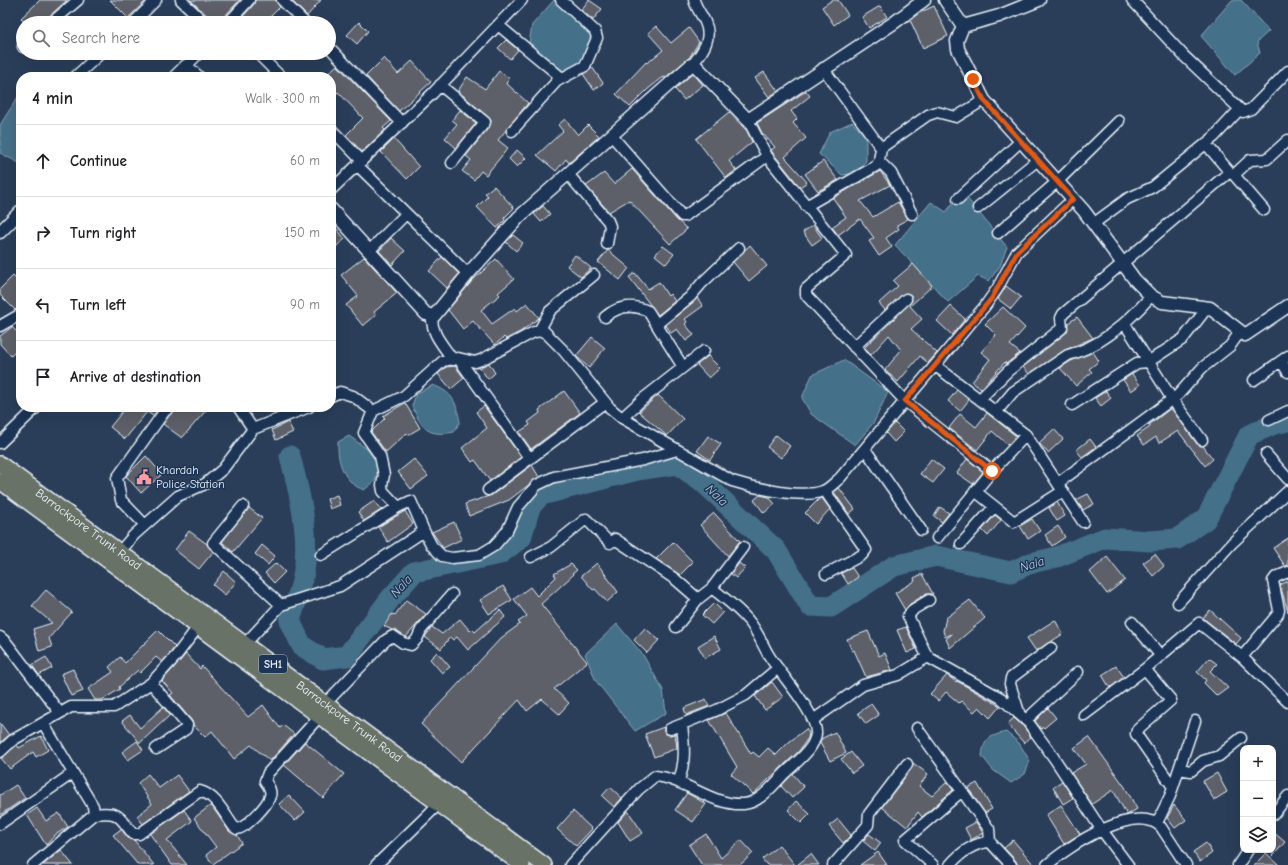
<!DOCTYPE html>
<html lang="en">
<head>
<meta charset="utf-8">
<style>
  body { margin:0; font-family:"Comic Neue",sans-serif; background:#f2f2f2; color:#202124 }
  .controls { position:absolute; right:12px; bottom:12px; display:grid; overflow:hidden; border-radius:8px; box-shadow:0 4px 16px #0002 }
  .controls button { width:36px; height:36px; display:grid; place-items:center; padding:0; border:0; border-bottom:1px solid #e0e0e0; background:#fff; color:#202124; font:20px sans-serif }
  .stop { position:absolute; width:12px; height:12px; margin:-9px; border:3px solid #ea580c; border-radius:50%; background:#fff }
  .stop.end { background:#ea580c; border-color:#fff; box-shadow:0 1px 4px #0008 }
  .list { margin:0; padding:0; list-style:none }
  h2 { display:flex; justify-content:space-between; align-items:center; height:52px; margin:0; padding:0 16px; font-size:17px }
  h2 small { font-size:13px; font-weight:400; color:#757577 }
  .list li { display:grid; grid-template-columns:26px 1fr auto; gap:12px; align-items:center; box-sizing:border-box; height:72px; padding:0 16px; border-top:1px solid #e0e0e0 }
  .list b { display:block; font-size:15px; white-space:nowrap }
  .list em { font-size:13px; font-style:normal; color:#757577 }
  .icon { flex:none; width:22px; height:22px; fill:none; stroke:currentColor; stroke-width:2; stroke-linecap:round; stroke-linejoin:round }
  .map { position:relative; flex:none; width:1288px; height:865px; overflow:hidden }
  .search { position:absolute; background:#fff; box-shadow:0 4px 16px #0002; left:16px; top:16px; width:320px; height:44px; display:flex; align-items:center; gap:10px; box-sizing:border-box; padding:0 14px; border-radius:22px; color:#757577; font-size:15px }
  .panel { position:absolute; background:#fff; box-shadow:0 4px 16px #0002; left:16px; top:72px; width:320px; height:340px; border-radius:16px }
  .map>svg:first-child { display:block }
  .water { fill:#457089; stroke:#86a4b5 }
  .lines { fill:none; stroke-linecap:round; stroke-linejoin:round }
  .river { stroke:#457089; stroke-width:21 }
  .building { fill:#5d6168; stroke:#e8f1f8 }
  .minor-casing { stroke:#e8f1f8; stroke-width:13 }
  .tertiary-casing { stroke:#e8f1f8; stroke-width:15 }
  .primary-casing { stroke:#e8f1f8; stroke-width:18 }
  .minor { stroke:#1d3557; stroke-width:10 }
  .tertiary { stroke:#1d3557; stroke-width:12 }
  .primary { stroke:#697266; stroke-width:15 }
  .route { stroke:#ea580c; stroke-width:5 }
  .labels { text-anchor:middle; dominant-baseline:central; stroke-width:3; stroke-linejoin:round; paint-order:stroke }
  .shield { fill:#1d3557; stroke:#abb9c8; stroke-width:1 }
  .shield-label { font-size:11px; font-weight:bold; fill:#e8f1f8 }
  .poi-label { font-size:12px; fill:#e8f1f8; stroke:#1d3557; text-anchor:start }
  .street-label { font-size:12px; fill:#e8f1f8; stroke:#1d3557 }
  .water-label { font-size:13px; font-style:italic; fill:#afc4d1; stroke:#1d3557 }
</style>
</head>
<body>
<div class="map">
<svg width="1288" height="865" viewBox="0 0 1288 865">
  <rect width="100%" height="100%" fill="#2a3e5a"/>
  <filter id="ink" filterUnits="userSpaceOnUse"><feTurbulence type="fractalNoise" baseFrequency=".025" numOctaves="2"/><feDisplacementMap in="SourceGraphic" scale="8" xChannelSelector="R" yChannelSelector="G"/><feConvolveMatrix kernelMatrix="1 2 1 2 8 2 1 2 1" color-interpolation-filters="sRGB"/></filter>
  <g filter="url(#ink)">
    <path class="water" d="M554 0 593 37 584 62 562 72 529 44 532 25Z
      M1232 0H1241L1269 31 1257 42 1260 53 1235 75 1201 36Z
      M21 92V164L0 153V125Z
      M852 122 866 137V161L856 173 842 175 819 154 830 132Z
      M962 192 1007 247 1000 266 989 281 978 276 948 302 895 245 931 202 946 212Z
      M844 360 888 392 874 422 855 445 811 414 802 398 812 375Z
      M433 385C453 393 456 401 460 422L454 432C428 437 422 429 412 406L416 394Z
      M349 436 367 449 379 464 375 481 364 490C344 483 337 462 338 442Z
      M617 624 643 655 663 690 666 713 635 731 596 681 585 654Z
      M1006 732 1019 743 1030 761 1025 774 1011 783 993 770 982 756C984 738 990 736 1006 732Z"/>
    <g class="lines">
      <path class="river" d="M290 456C300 495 311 537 303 577 300 592 294 606 290 621L302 646 323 659 347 656 390 599 414 572 500 554 521 538 530 507 541 495 637 470 677 464 704 483 776 550 810 606 831 607 894 566 936 556 1011 572 1031 563 1057 557 1105 538 1150 541 1177 539 1206 519 1249 435 1274 424 1288 421"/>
    </g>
    <path class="building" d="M40 0H67L42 23H26L21 18Z
      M110 0H147L128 18Z
      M190 0H240L218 23H212L210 18Z
      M255 0H276L280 7 269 18 274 23H241L239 21 254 4Z
      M291 0H321L307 16Z
      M589 0 602 9 593 20 581 10Z
      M832 0H838L848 15 834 25 822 7Z
      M880 6 887 17 869 28 862 17Z
      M934 6 948 36 923 48 910 20 919 13Z
      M359 22 368 31 357 44 347 35Z
      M656 26 671 43 689 28 699 42 689 58 666 77 662 78 647 90 630 107 616 94 646 62 647 63 663 50 648 33Z
      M506 40 518 50 510 59 498 48Z
      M384 58 398 74 412 61 431 82 399 111 366 76Z
      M337 65 391 121 383 128 385 130 362 152 346 135 363 118 338 92 331 99V77H324Z
      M592 67 603 83 594 90 583 74Z
      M499 71 510 79 506 83 528 103 498 140 508 148 486 175 481 171 474 180 462 171 471 160 466 156 490 126 491 120 458 91 467 77 485 89Z
      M764 72 778 91 769 97 755 78Z
      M693 73 703 85 684 100 675 89Z
      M806 91 810 96 791 111 797 119 793 123 806 138 785 157 807 182 800 187 772 152 771 150 775 147 762 133 757 123Z
      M460 110 476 123 456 148 445 138 457 124 452 120Z
      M729 112 747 131 752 142 729 161 736 170 726 178 696 139Z
      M565 119 578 135 588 125 599 136 569 163 566 159 556 171 537 155 563 131 558 125Z
      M394 139 419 167 407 179 381 152Z
      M517 150 526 158 517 167 509 159Z
      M823 161 838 180 818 191 805 174Z
      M632 169 677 220 687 229 670 244 629 200 609 212 586 186 604 173 614 184Z
      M880 171 890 185 860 201 873 217 898 202 908 219 897 225 899 229 886 238 892 247 879 256 869 241 874 238 860 219 838 235 832 227 846 217 833 198Z
      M494 186 514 208 504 218 505 220 497 228 477 207 488 196 485 193Z
      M543 206 550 214 541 222 534 214Z
      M813 225 822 238 812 245 803 232Z
      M337 229 345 239 331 251V234Z
      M513 235 523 243 516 251 506 242Z
      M391 238 405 251 392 265 379 251Z
      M750 245 767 266 749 281 733 262Z
      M663 246 674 254 666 264 655 255Z
      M608 250 629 268 620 280 598 262Z
      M575 255 591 268 581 277 567 266Z
      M364 257 397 293 374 312 376 315 363 326 346 305 358 296 341 275Z
      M442 257 459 274 447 288 429 271Z
      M496 259 514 279 498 293 500 295 481 310 492 324 515 308 517 311 527 303 539 318 520 332 506 339 504 337 495 345 473 321 463 329 448 310 472 281Z
      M913 264 932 286 910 306 922 319 911 329 937 353 928 363 920 356 898 382 885 370 901 350 889 335 871 355 864 348 912 301 911 295 905 293 885 310 879 303 898 286 893 281Z
      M635 273 648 289 659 282 668 296 670 294 675 301 658 315 629 277Z
      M13 276 21 284V307L15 310 0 295V289Z
      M1006 286 1021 297 1011 309 998 299Z
      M697 298 703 306 685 319 687 322 685 324 694 335 686 341 677 329 671 333 666 325Z
      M951 306 965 319 952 335 937 321Z
      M1003 307 1025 328 1010 345 1020 353 1006 364 1005 362 981 389 972 382 990 359 981 352 996 335 985 324Z
      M1077 317 1093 338 1065 350 1029 374 1023 367 1066 333 1068 323Z
      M12 327 21 336V346L11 356 0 344V336Z
      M592 337 605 348 589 368 576 356Z
      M1093 352 1099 361 1089 369 1092 372 1076 386 1060 368 1071 361Z
      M708 356 720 368 709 378 697 365Z
      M489 363 495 373 488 379 479 367Z
      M455 366 464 378 451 389 438 374 446 367Z
      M1132 374 1140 385 1131 391 1123 380Z
      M957 390 969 400 960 411 948 401Z
      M564 391 580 413 531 449 519 432 530 425 528 422 540 413 539 410Z
      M1106 391 1111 398 1101 406 1095 398Z
      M658 395 683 419 667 436 639 412Z
      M405 403 420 428 408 435 407 433 386 452 371 432 385 418 383 416Z
      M484 406 521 457 490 481 475 460 472 462 462 448 487 428 476 412Z
      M126 407H160L153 416 147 412 125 439 110 427Z
      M176 407H209L182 438 163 424Z
      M1171 408 1197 444 1203 446 1213 459 1205 466 1178 431 1159 443 1156 437 1144 445 1137 436 1150 427 1149 425Z
      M987 413 1016 436 1008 445 992 431 977 450 949 428 960 414 976 427Z
      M288 422 293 432 276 440 272 430Z
      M895 423 904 432 894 442 886 433Z
      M1054 429 1063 439 1048 453 1039 443Z
      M776 435 790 446 781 458 767 447Z
      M708 436 721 444 710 460 697 451Z
      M1090 439 1096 447 1082 457 1076 450Z
      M146 456 162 474 141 493 126 476Z
      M414 459 428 476 411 489 398 472Z
      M931 459 944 469 933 483 920 474Z
      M967 459 983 472 973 484 957 473Z
      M532 465 539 477 509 500 469 516 465 504 492 495Z
      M839 488 855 509 849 514 834 492Z
      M1088 494 1094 504 1083 510 1076 500Z
      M337 495 340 505 330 509 327 499Z
      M760 495 769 497 775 504 764 513 754 500Z
      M822 498 830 509 816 524 805 513 819 499Z
      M374 501 381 510 364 521 358 512Z
      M1057 502 1065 516 1057 521 1049 508Z
      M940 507 949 513 942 522 934 516Z
      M249 508 262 518 233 552 222 542Z
      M405 511 413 524 388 542 378 527Z
      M714 513 740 541 728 556 700 525Z
      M995 515 1001 520 988 536 982 530Z
      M1032 519 1040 531 1028 539 1020 526Z
      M454 522 462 539 443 548 432 532Z
      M1058 526 1065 537 1052 546 1045 535Z
      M189 531 207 544 213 552 199 569 175 550Z
      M1288 538V566H1285L1273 548Z
      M673 542 693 562 680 575 656 559Z
      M262 545 275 556 268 565 255 554Z
      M1155 554 1164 566 1153 576 1143 563Z
      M1107 557 1125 580 1107 594 1090 572Z
      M276 563 285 572 274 583 265 573Z
      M597 563 618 592 607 602 595 589 593 590 581 576Z
      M739 563 745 568 736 578 731 574Z
      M571 564 577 570 572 574 573 575 541 604 587 662 554 689 569 703 559 714 542 699 527 711 519 700 461 762 421 724 501 638 520 624 518 622 527 616 514 599 530 587 537 596 556 577 554 574Z
      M852 568 858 577 848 584 841 573Z
      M224 571 236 582 225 595 213 585Z
      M922 574 933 594H926L910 604 905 610 895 593 915 581 914 578Z
      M1288 581V612L1280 585Z
      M503 586 512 600 489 614 480 600Z
      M46 590 72 612 49 638 52 647 39 651 33 629 52 623 32 606Z
      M406 600 426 614 406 637 384 626 392 614 395 615Z
      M970 600 985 618 950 648 946 639 952 634 945 637 943 631 946 618Z
      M714 603 723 612 712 624 702 615Z
      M500 610 505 617 468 650 457 637 453 640 450 637 441 649 425 637 432 627 442 634 460 619 470 631 472 629 475 632Z
      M1210 610 1241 638 1236 644 1203 618Z
      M1055 620 1063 634 1036 651 1027 638Z
      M906 627 916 649 907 653 897 630Z
      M645 628 659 640 647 653 634 640Z
      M158 630 175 647 171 652 162 662 156 657 140 673 138 670 119 687 120 689 102 700H95L88 689 113 672 109 667 120 657 125 663Z
      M868 631 879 656 885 653 892 670 866 677 854 650 852 651 847 639Z
      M714 636 721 649 705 658 698 646Z
      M437 652 450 667 442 673 430 659Z
      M186 654 200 669 202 666 248 717 263 705 280 728 283 725 294 734 270 761 251 745 234 759 212 731 205 737 193 725 192 721 170 695 173 693 162 681Z
      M46 657 52 668 39 675 32 665Z
      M1209 658 1217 664 1210 671 1228 688 1217 696 1204 683 1206 680 1197 672Z
      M1116 666 1124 677 1110 688 1102 675Z
      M73 669 83 691 71 696 61 674Z
      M947 675 956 682 957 681 1000 706 990 718 979 707 974 712 961 701 959 703 946 692 938 701 930 694Z
      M772 682 783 697 765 710 755 696Z
      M706 699 709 706 686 715 684 708Z
      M871 704 879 715 866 724 858 713Z
      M163 707 170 715 140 743 122 721 130 715 140 728Z
      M1048 708 1056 718 1044 728 1043 727 1041 729 1035 721Z
      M726 713 751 754 753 752 759 757 768 748 776 755 789 742 806 729 809 733 808 738 799 751 753 794 731 774 737 767 709 720Z
      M1014 718 1023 726 1031 737 1024 743 1007 724Z
      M0 723 9 735 0 743Z
      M664 727V731L666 734H675L677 748 654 757 645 734Z
      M835 732 846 753 830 761 820 743 821 739Z
      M41 736 48 750 36 757 33 752 10 769 1 758 17 745 19 748Z
      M1089 737 1125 787 1137 809 1127 815 1113 790 1092 804 1071 773 1086 764 1074 748Z
      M137 741 143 750 128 760 122 752Z
      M305 742 344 774 323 798 284 765Z
      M851 752 862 766 852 773 841 759Z
      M913 763 928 774 919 786 932 796 947 782 953 790 922 817 918 812 907 827 882 807 912 768Z
      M1217 773 1227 792 1214 800 1203 781Z
      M148 774 159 788 177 775 189 791 143 824 137 816 152 804 138 783Z
      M793 774 804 787 792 798 781 786Z
      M1062 781 1073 798 1063 804 1053 787Z
      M977 783 992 809 985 813 968 788Z
      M16 785 25 798 0 815V795Z
      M610 787 622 798 614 807 602 796Z
      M687 793 706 804 693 822 675 810Z
      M289 795 305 812 295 821 279 804Z
      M796 801 810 814 801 823 788 810Z
      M211 805 229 831 237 835 242 843 213 864 206 855 216 847 194 818Z
      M1061 805 1080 834 1064 844 1046 815Z
      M1174 805 1186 820 1175 828 1167 818Z
      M37 808 46 821 59 813 68 827 55 835 46 845 27 815Z
      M184 810 192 821 167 840 187 865H172L150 834Z
      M573 811 592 829 576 846 557 829Z
      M628 811 643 833 630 841 618 822Z
      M838 819 851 835 843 843 829 826Z
      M976 822 983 833 971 840 965 828Z
      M121 829 128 838 134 840 154 865H138L113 835Z
      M1273 832 1285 842 1273 856Z
      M706 834 721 858 741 840 753 853 740 865H702L689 845Z
      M869 834 881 843 875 851 863 841Z
      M1013 840 1034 865H1017L1016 861 1004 848Z
      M1206 843 1212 853 1200 862 1193 852Z
      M779 845 795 865H767L762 859Z
      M61 850 73 865H43Z
      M878 852 887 865H860Z
      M1266 853 1279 865H1254Z
      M811 854 819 865H797Z"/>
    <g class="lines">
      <g class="minor-casing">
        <path id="minor" d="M181 0 205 23
          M282 0 305 23
          M1132 0 1183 55 1243 112 1251 109 1288 71
          M51 23 78 0
          M133 23 156 0
          M228 23 249 0
          M498 25 562 78
          M23 47V46
          M329 47 402 123
          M257 53 281 77
          M693 64C702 52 713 39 705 22 702 15 696 8 694 0
          M186 66 199 53
          M823 68 881 148
          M75 77 101 53
          M440 85 485 122 452 163
          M748 120 767 156 846 255 806 289V295L905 401 992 471
          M331 129 362 161
          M512 131 557 81 585 66 597 38 595 31 561 0
          M612 136 682 216H685L767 156
          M879 161 891 173 912 214
          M357 165 468 274
          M1228 172 1234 175 1264 210
          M568 174 608 221 610 226 607 244
          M1234 175 1250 160 1267 159 1288 140
          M331 190 432 94 522 0
          M958 199 1022 140
          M806 206 876 166 879 161 881 148 928 115 937 112 956 117 984 100
          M978 208 1039 159
          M1093 224 1127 199 1153 187 1214 137 1239 110
          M998 233 1058 181 1119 121
          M369 251 406 214
          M432 316C431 334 443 345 453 360
          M605 317C618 306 633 304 648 311L683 367
          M657 324 690 297 702 283 739 248
          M1125 324 1172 399 1202 440
          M0 326 21 314
          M539 331 550 311 594 275
          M854 347 906 299
          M458 358 530 459
          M1281 361 1288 372
          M936 366 1026 435 1083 522
          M1254 380 1288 356
          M331 396 340 392 353 396 373 411 404 396 443 361 458 358 475 362 481 360 534 332 544 331 563 350 610 408 622 418 732 481C754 488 803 499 823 491 829 489 835 482 840 478L985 306 997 289 1017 252 1073 199
          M980 399 1008 371 1062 328 1061 318 1063 314 1226 175 1228 170 1206 144
          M1072 405 1137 363 1148 362 1183 339 1207 308
          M238 407 253 429
          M997 411 1013 392 1068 355C1100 347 1130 320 1151 296
          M622 418 644 398 704 351
          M1269 420 1288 411
          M0 443 37 407
          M865 449 921 530
          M1266 454 1288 479
          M1058 483 1178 395 1202 368 1230 346 1240 332
          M488 490 604 403
          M825 491 866 550 862 555 826 574
          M975 491 1014 522 1063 491
          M243 506 213 543 281 605 245 644
          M145 525 121 500 117 478 164 412 170 407
          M424 531 432 546 442 556 452 558 479 555 494 546 507 531 518 507 537 485 554 477 643 460 677 450
          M937 538 992 471 1026 435
          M961 544 994 507
          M321 555 398 507
          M116 556 134 535 178 496 205 484 223 469 253 429 309 407
          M531 557 551 547 586 519 610 543 615 539 675 579 698 599
          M712 588 743 547
          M929 600 914 609 908 616 926 654 931 659 1001 698 1028 722 1054 758 1101 829 1128 865
          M1178 603 1232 543 1288 491
          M281 605 340 586 424 531 411 501 398 507 383 491 382 485 384 475 380 456 364 433 373 411
          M1132 622 1161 656
          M0 637 6 642 60 713
          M1242 657 1278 614 1279 610 1273 581 1276 577 1288 572
          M1145 669 1171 700 1137 730 1136 734 1173 787
          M151 683 187 725 186 729 156 749
          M326 703 386 640 393 636 403 643 411 645 417 639 421 630 452 594
          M1019 712 1010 684 1011 678 1051 648
          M1084 715 1145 669 1199 623 1242 657 1288 702
          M813 720 863 685 898 675 928 657
          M1026 720 1078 672
          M917 728 989 829 990 842
          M670 729 717 710 746 695 778 668
          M0 752 13 740 71 707H114L151 683 176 656 198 627
          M1179 769 1191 771 1203 761 1219 756 1241 738
          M679 781C686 760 684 746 682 724
          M94 814C119 811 118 815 133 834H139L200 791C216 795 225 815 234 827L237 829C246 828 268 805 270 796 272 791 268 785 265 781L268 773 319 717
          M1273 815 1288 796
          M1157 823 1170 796 1195 721
          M0 824 73 773
          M33 865 94 814 93 806 43 723
          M376 865 443 800
          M570 865 639 789 655 776C686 779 712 806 744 804 760 803 774 784 784 774 795 763 814 750 816 734 818 714 779 673 768 654 762 644 757 630 748 620 738 608 724 598 712 588L698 599 676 627
          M833 865 868 825 869 814 907 764
          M933 865 905 840 962 791
          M950 865C960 853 975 842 990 842L1011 865
          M1047 865C1069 846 1135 802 1161 827L1186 865
          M1238 865 1248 850"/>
      </g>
      <g class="tertiary-casing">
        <path id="tertiary" d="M945 0 963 26 999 16 1039 0
          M963 26 957 41 958 49 984 100 1084 211 1135 280 1151 296 1162 302 1210 308 1245 335 1288 306
          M175 77 186 66 198 77
          M331 209 426 314 434 316 468 274 519 217 691 65H695L748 120 895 22 924 0
          M0 232 21 211"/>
      </g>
      <g class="primary-casing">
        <g id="primary">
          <path id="s1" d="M0 464 544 865"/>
          <path d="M0 481 522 865"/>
        </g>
      </g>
      <use href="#minor" class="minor"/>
      <use href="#tertiary" class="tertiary"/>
      <use href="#primary" class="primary"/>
    </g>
  </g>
  <g class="lines" filter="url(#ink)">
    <path class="route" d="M973 79 984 100 1073 199 1017 252 992 298 905 401 992 471"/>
  </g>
  <defs>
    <g id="civic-bare" transform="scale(1.2)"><path d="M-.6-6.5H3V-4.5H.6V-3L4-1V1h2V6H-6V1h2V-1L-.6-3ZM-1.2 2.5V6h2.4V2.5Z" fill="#ff9aa2" stroke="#1d3557" stroke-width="2.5" paint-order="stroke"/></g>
  </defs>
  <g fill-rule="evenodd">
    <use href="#civic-bare" x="144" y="477"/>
  </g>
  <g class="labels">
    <rect class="shield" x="259" y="655" width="28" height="18" rx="3"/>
    <g class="shield-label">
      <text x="273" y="664">SH1</text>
    </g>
    <g class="poi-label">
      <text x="156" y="470">Khardah<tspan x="156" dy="14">Police Station</tspan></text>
    </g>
    <g class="street-label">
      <text stroke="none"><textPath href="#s1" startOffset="110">Barrackpore Trunk Road</textPath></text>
      <text stroke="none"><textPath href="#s1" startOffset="434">Barrackpore Trunk Road</textPath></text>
    </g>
    <g class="water-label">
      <text transform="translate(717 495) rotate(43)">Nala</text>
      <text transform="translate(1032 564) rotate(-18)">Nala</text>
      <text transform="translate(401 586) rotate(-48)">Nala</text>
    </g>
  </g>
</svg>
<div class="controls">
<button>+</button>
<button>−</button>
<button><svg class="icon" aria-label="layers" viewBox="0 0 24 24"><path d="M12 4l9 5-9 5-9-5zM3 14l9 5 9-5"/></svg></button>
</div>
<div class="stop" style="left:992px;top:471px"></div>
<div class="stop end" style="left:973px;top:79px"></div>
<div class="search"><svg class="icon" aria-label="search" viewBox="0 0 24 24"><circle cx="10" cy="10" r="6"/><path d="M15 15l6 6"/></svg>Search here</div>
<section class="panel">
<h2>4 min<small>Walk · 300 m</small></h2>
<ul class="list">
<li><svg class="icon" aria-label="ahead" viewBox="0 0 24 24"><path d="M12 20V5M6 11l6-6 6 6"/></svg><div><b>Continue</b></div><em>60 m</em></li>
<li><svg class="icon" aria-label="right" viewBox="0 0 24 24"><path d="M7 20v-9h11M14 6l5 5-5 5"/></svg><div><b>Turn right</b></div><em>150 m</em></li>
<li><svg class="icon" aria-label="left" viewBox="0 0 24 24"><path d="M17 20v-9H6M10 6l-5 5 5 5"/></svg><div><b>Turn left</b></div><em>90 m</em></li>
<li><svg class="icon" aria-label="arrive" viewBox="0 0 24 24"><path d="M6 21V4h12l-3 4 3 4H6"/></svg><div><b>Arrive at destination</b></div></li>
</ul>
</section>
</div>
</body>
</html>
